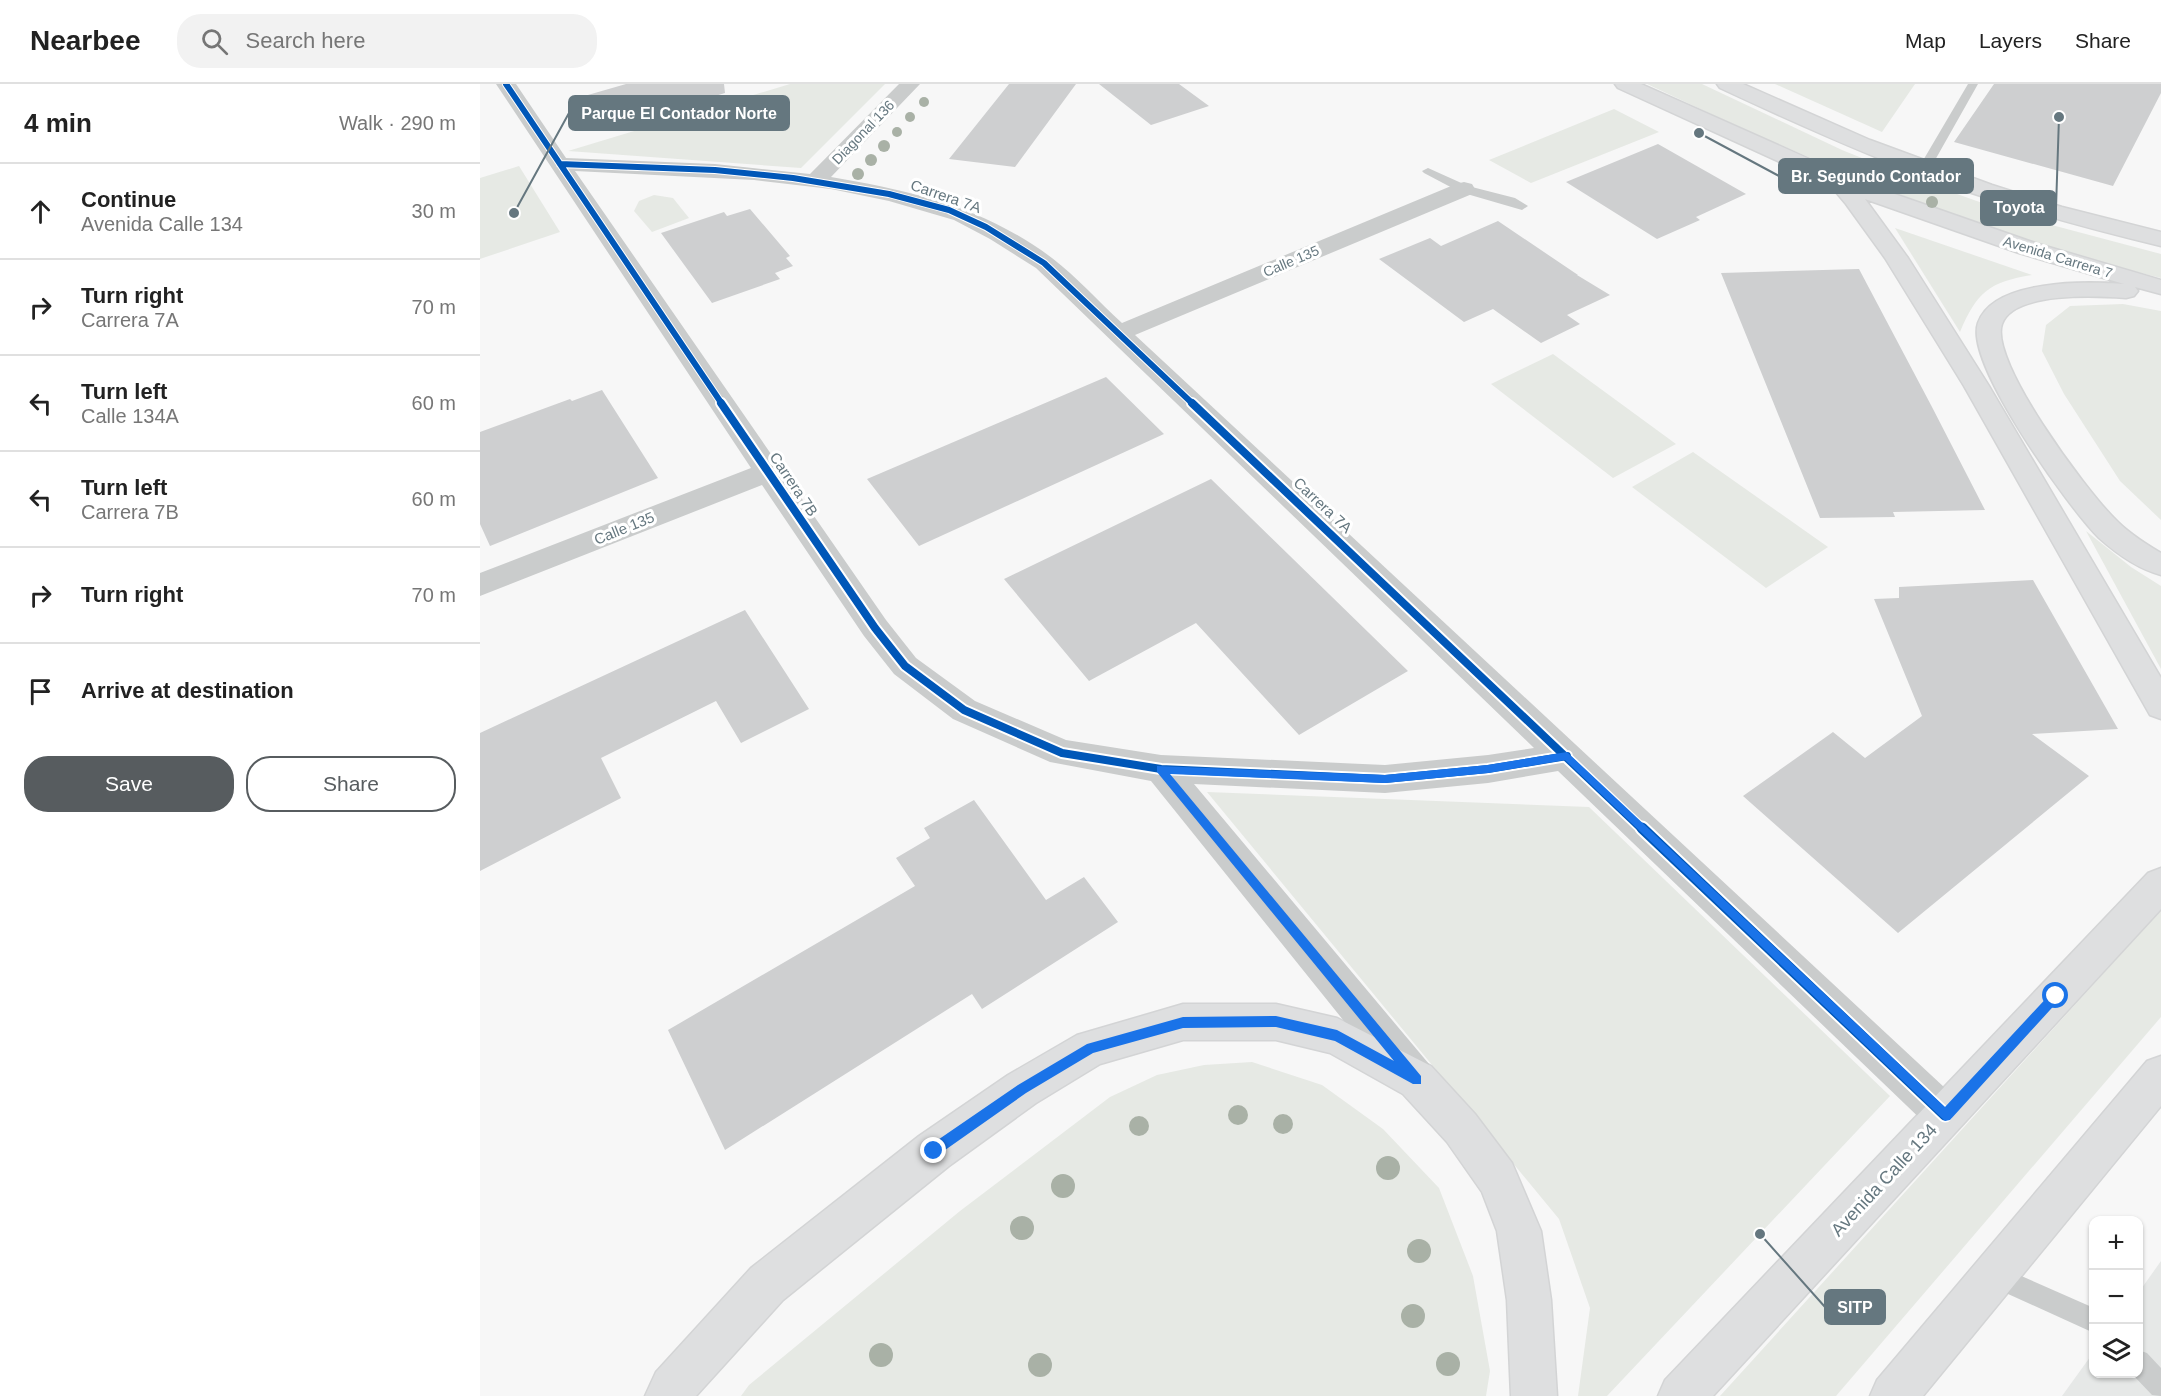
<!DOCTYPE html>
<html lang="en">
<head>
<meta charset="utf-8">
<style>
  body { margin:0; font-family:Arial,sans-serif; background:#f2f2f2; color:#222 }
  .controls { position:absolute; right:18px; bottom:18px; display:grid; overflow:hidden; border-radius:12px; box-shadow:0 2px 4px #0004 }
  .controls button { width:54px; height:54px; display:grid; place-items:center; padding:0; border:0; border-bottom:2px solid #e0e0e0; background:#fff; color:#222; font:30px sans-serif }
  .stop { position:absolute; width:18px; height:18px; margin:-14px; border:4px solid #1a73e8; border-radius:50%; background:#fff }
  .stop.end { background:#1a73e8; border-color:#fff; box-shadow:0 2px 6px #0008 }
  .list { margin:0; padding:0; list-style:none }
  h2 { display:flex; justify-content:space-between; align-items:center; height:78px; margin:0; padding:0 24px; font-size:26px }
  h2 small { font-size:20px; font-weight:400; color:#767676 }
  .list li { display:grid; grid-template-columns:39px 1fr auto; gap:18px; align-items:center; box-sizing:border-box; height:96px; padding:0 24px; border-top:2px solid #e0e0e0 }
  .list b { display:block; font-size:22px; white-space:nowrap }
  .list p { margin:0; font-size:20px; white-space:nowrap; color:#767676 }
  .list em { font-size:20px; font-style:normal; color:#767676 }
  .actions { display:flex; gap:12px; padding:18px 24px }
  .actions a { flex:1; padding:14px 0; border:2px solid #575c5f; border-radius:24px; text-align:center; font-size:21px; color:#575c5f }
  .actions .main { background:#575c5f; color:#fff }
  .icon { flex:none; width:33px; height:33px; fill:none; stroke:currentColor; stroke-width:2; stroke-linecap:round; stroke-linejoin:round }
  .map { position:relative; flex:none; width:1681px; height:1312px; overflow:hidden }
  header { display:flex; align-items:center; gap:36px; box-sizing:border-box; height:84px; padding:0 30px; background:#fff; border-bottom:2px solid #e0e0e0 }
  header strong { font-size:28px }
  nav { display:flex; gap:33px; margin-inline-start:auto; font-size:21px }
  .search { width:420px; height:54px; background:#f2f2f2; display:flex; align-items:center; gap:15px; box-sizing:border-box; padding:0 21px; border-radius:24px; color:#767676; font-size:22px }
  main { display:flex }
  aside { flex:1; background:#fff }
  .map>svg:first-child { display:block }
  .built { fill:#e6e8e7 }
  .green { fill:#e6e9e4 }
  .building { fill:#cecfd0 }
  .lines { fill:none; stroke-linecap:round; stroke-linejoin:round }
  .primary-casing { stroke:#d3d4d5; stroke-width:3 }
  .lane { fill:#cacccc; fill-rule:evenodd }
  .street { fill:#cacccc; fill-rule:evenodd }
  .primary { fill:#dedfe0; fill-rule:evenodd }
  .cycleway-far2-casing { stroke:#fff; stroke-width:8 }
  .cycleway-far1-casing { stroke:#fff; stroke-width:12 }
  .cycleway-casing { stroke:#fff; stroke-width:15 }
  .cycleway-far2 { stroke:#0057b8; stroke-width:6 }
  .cycleway-far1 { stroke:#0057b8; stroke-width:8 }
  .cycleway { stroke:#0057b8; stroke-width:11 }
  .tree { fill:#a9b1a6 }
  .route { fill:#1a73e8 }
  .labels { text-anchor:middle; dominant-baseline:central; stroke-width:6; stroke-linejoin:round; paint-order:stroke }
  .far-street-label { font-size:14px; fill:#65777f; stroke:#fff }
  .street-label { font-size:15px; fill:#65777f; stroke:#fff }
  .near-street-label { font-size:18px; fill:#65777f; stroke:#fff }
  .leader { fill:none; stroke:#65777f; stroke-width:2 }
  .callout-dot { fill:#65777f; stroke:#fff; stroke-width:2 }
  .callout { fill:#65777f; stroke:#65777f; stroke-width:2 }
  .callout-label { font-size:16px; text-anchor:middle; font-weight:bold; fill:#fff }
</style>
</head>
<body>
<header>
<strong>Nearbee</strong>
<div class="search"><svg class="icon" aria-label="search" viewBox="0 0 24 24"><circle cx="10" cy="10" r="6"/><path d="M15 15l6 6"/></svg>Search here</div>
<nav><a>Map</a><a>Layers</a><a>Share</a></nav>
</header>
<main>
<aside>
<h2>4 min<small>Walk · 290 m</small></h2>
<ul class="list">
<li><svg class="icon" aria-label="ahead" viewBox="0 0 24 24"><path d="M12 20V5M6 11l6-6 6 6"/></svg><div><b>Continue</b><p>Avenida Calle 134</p></div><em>30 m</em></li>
<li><svg class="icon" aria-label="right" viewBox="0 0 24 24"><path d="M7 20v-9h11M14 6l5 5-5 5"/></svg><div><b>Turn right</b><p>Carrera 7A</p></div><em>70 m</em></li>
<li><svg class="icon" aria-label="left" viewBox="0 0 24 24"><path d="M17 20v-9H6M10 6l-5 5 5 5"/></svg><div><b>Turn left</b><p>Calle 134A</p></div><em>60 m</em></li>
<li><svg class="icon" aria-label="left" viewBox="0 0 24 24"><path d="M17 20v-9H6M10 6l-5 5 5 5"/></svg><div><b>Turn left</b><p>Carrera 7B</p></div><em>60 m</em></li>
<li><svg class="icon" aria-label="right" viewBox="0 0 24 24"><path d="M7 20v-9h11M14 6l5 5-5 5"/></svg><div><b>Turn right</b></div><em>70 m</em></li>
<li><svg class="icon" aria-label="arrive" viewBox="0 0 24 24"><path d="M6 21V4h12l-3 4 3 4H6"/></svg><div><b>Arrive at destination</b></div></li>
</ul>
<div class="actions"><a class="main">Save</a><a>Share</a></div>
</aside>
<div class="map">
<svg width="1681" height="1312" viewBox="0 0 1681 1312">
  <rect width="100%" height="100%" fill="#f7f7f7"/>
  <path class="built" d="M1681 1177V1312H1582L1613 1269 1614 1290H1658L1659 1208Z"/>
  <path class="green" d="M310 0H405L321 84 88 67Z
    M1167 0H1222L1362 66 1429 93 1542 133 1681 170V194C1502 150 1333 79 1167 0Z
    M1295 0H1435L1402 48Z
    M1134 25 1179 48 1051 99 1009 76Z
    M39 82 80 148 0 175V94Z
    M174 111 193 114 209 134 172 148 154 127 159 117Z
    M1415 144 1552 191C1509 198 1497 208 1480 248Z
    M1643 220 1681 227V436L1640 397 1584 310 1562 267 1566 241 1590 222Z
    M1073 270 1196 360 1133 394 1011 300Z
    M1213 368 1348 463 1286 504 1152 403Z
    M1606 447 1651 483 1681 502V585Z
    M727 708 1109 723 1410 1012 1127 1312H1098L1110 1224 1079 1135Z
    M1681 826V933L1356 1312H1240Z
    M772 978 842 1001 903 1045 959 1104 993 1192 1010 1287 1006 1312H261L269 1301 480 1127 630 1013 677 991 724 981Z"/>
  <path class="building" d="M146 0H244L245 9 120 47 94 15Z
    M529 0H596L535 83 469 75Z
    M619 0H699L729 22 671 41Z
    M1514 0H1681V9L1633 102 1474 58Z
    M1178 60 1266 110 1216 133 1220 136 1177 155 1086 98Z
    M270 125 310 172 306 174 313 182 295 189 300 195 232 219 181 149 244 128 247 132Z
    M1018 137 1098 191H1097L1130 211 1087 231 1100 240 1061 259 1013 225 984 238 899 175 950 154 961 162Z
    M1379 185 1452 323 1505 426 1413 428 1415 433 1340 434 1241 189Z
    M626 293 684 350 439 462 387 395Z
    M122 306 178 394 10 462 0 440V348L90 315 92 317Z
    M731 395 928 587 819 651 716 539 609 597 524 495Z
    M1553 496 1638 645 1552 650 1609 692 1418 849 1263 712 1353 648 1385 674 1442 632 1394 515 1419 514V503Z
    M265 526 329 625 261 659 236 617 121 674 141 714 0 787V649Z
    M494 716 566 816 604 793 638 838 502 925 492 910 245 1066 188 946 435 802 416 774 450 754 444 744Z"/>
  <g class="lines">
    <g class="primary-casing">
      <path id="primary" d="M1135 0H1161L1383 99 1555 159 1681 196V210L1655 203 1658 207 1654 212 1646 214C1619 212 1533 207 1522 240 1509 277 1606 406 1634 434 1647 448 1664 459 1681 469V491C1658 485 1637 470 1619 454 1589 424 1484 279 1498 239 1513 195 1607 197 1644 200L1539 169 1385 115 1428 174 1509 302 1681 594V635L1670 631 1484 302 1405 174 1366 120 1350 101 1138 4Z
        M1237 0H1263L1390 56 1512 101 1582 123 1681 148V162C1607 144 1534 124 1462 99 1386 71 1313 38 1240 4Z
        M1681 784V825L1233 1312H1178L1185 1296 1668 789Z
        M703 920H796L857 934 951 982 995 1030 1032 1079 1061 1147 1071 1216 1077 1312H1031L1027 1216 1017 1147 1002 1108 967 1058 923 1010 850 969 796 956H703L620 980 556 1019 469 1082 303 1216 216 1312H165L176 1288 271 1184 439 1052 528 991 597 951Z
        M1681 972V1022L1443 1312H1390L1397 1296 1667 977Z"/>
    </g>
    <path class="lane" d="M1488 0H1498L1450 85 1448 87H1440L1438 85Z
      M948 84 988 102 1035 114 1048 122 1042 126 980 108 944 89 942 87Z
      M1514 1180 1614 1224V1249L1506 1200 1502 1192 1506 1184Z
      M1658 1266 1667 1269 1681 1284V1312L1672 1311 1652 1290H1658Z"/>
    <path class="street" d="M16 0H36L86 74 235 80 330 90 419 0H440L351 93C432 107 504 123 572 174 597 193 619 218 642 239L976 100 984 98 992 100 995 105 992 110 655 251 1479 1017 1485 1031 1479 1045 1465 1051 1451 1045 1078 687 1008 699 905 709 714 700 949 980 955 994 949 1008 935 1013 921 1008 671 697 570 678 473 635 414 590 384 552 282 401 0 512V489L271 384ZM95 87 274 96 351 105 409 117 474 136 510 155 556 184 1054 664 1008 671 905 681 681 671 586 656 495 617 436 574 406 536Z"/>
    <use href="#primary" class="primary"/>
    <g class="cycleway-far2-casing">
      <path id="cycleway-far2" d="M26 0 242 320
        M80 80 235 86 313 94 409 110 469 126 506 143 564 179 713 320"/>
    </g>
    <g class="cycleway-far1-casing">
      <path id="cycleway-far1" d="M241 319 395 544 425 582 484 626 582 669 681 685 905 695 1008 685 1087 672
        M712 319 1163 746"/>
    </g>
    <g class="cycleway-casing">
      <path id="cycleway" d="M1162 744 1465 1031"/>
    </g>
    <use href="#cycleway-far2" class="cycleway-far2"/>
    <use href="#cycleway-far1" class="cycleway-far1"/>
    <use href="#cycleway" class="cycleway"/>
  </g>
  <g class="tree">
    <circle cx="444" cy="18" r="5"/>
    <circle cx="430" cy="33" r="5"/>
    <circle cx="417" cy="48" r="5"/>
    <circle cx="404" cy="62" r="6"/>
    <circle cx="391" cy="76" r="6"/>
    <circle cx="378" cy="90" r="6"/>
    <circle cx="1452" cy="118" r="6"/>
    <circle cx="758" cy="1031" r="10"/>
    <circle cx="803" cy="1040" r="10"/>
    <circle cx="659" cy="1042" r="10"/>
    <circle cx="908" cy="1084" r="12"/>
    <circle cx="583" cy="1102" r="12"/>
    <circle cx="542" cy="1144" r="12"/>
    <circle cx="939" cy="1167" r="12"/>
    <circle cx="933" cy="1232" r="12"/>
    <circle cx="401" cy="1271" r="12"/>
    <circle cx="968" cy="1280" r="12"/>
    <circle cx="560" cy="1281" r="12"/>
  </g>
  <path class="route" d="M1087 668 1465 1023 1572 908H1580V915L1470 1036 1465 1037 1085 676 1008 689 905 699 690 690 941 992V1000H933L855 957 796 943 703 944 613 969 546 1009 458 1071H449V1062L538 1001 607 960 703 933 796 932 857 946 914 977 677 688V682L905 691 1008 681Z"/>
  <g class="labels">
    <g class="far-street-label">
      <text transform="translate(383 48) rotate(-46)">Diagonal 136</text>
      <text transform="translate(1578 173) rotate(17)">Avenida Carrera 7</text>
      <text transform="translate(811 177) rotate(-23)">Calle 135</text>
    </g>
    <g class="street-label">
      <text transform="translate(466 112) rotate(19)">Carrera 7A</text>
      <text transform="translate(314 400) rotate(56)">Carrera 7B</text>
      <text transform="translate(843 421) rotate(43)">Carrera 7A</text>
      <text transform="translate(144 444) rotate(-22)">Calle 135</text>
    </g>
    <g class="near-street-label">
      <text transform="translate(1404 1096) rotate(-47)">Avenida Calle 134</text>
    </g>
  </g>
  <path class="leader" d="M34 129L89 29M1219 49L1299 92M1579 33L1576 124M1280 1150L1345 1223"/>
  <g class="callout-dot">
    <circle cx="34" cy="129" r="6"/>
    <circle cx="1219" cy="49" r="6"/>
    <circle cx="1579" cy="33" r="6"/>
    <circle cx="1280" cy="1150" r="6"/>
  </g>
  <g class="callout">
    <rect x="89" y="12" width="220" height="34" rx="6"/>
    <rect x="1299" y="75" width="194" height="34" rx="6"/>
    <rect x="1501" y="107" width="75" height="34" rx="6"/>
    <rect x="1345" y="1206" width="60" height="34" rx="6"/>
  </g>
  <g class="callout-label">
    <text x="199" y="35">Parque El Contador Norte</text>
    <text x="1396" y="98">Br. Segundo Contador</text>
    <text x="1539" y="129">Toyota</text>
    <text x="1375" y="1229">SITP</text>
  </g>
</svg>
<div class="controls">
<button>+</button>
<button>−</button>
<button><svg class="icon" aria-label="layers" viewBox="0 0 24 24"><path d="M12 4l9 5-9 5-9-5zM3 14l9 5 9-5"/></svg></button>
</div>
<div class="stop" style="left:1576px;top:912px"></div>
<div class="stop end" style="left:454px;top:1067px"></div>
</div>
</main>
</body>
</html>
